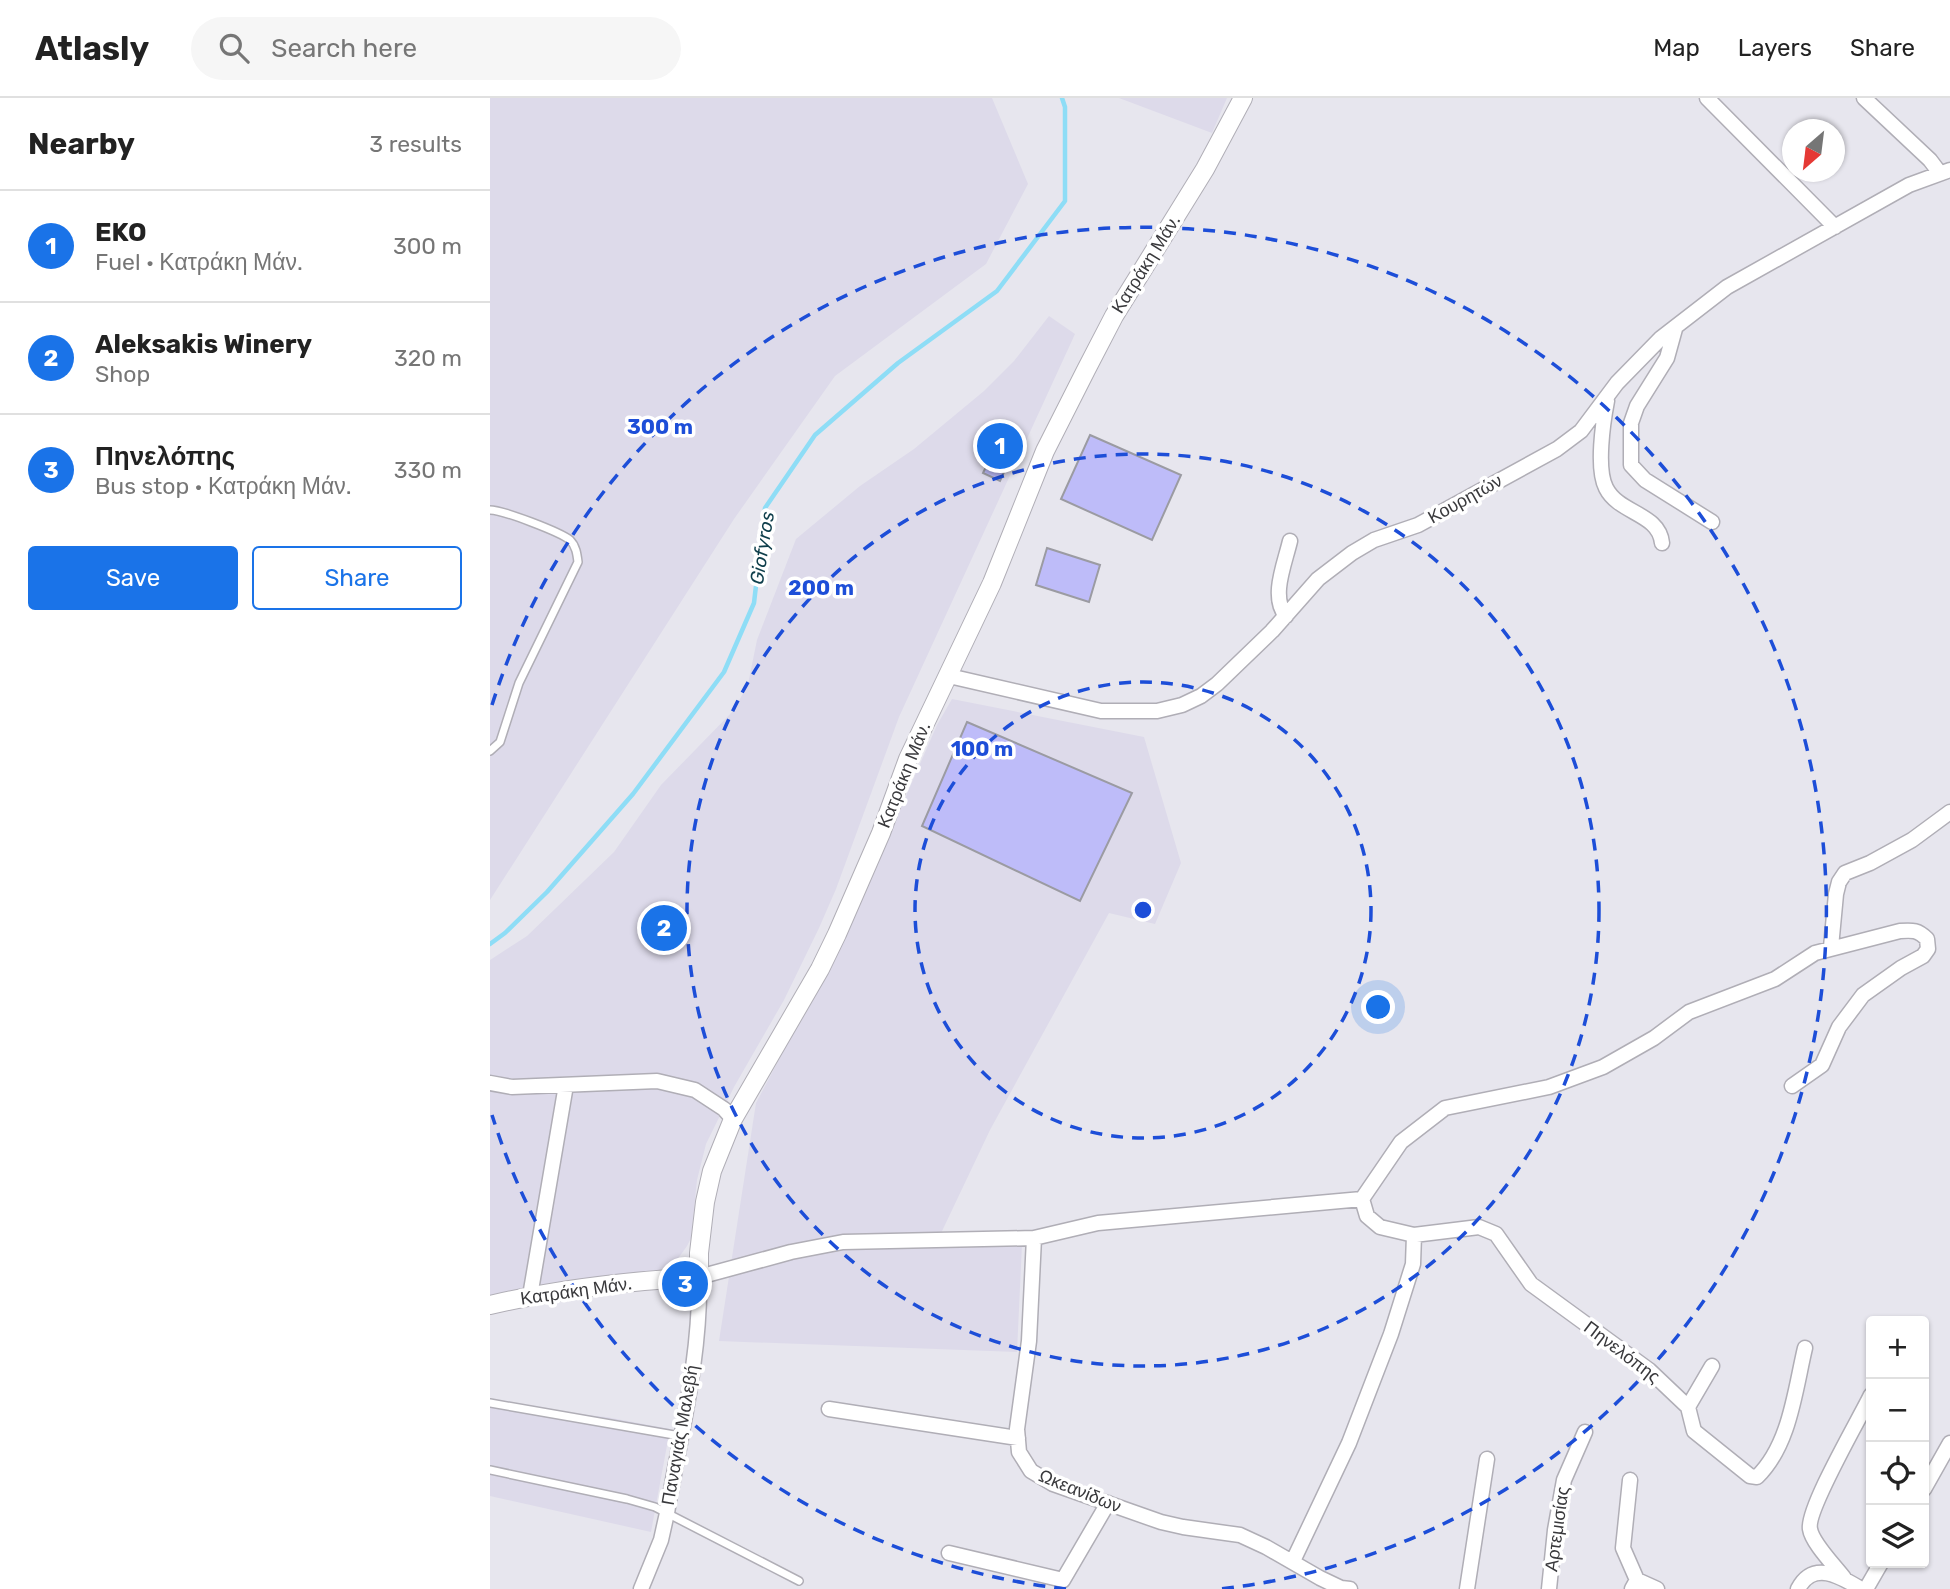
<!DOCTYPE html>
<html lang="en">
<head>
<meta charset="utf-8">
<style>
  body { margin:0; font-family:Rubik,sans-serif; background:#f6f6f6; color:#222 }
  .controls { position:absolute; right:21px; bottom:21px; display:grid; overflow:hidden; border-radius:7px; box-shadow:0 2px 5px #0004 }
  .controls button { width:63px; height:63px; display:grid; place-items:center; padding:0; border:0; border-bottom:2px solid #e0e0e0; background:#fff; color:#222; font:35px sans-serif }
  .compass { position:absolute; left:1292px; top:21px; width:63px; height:63px; border-radius:50%; background:#fff; box-shadow:0 2px 5px #0004; rotate:208deg }
  .you { position:absolute; left:889px; top:910px; width:24px; height:24px; margin:-18px; border:5px solid #fff; border-radius:50%; background:#1a73e8; box-shadow:0 0 0 10px #1a73e833 }
  .badge { display:grid; place-items:center; width:46px; height:46px; border-radius:50%; background:#1a73e8; color:#fff; font-size:23px; font-weight:700 }
  .pin { position:absolute; translate:-50% -50%; border:4px solid #fff; box-shadow:0 2px 7px #0006 }
  .list { margin:0; padding:0; list-style:none }
  h2 { display:flex; justify-content:space-between; align-items:center; height:91px; margin:0; padding:0 28px; font-size:30px }
  h2 small { font-size:23px; font-weight:400; color:#767676 }
  .list li { display:grid; grid-template-columns:46px 1fr auto; gap:21px; align-items:center; box-sizing:border-box; height:112px; padding:0 28px; border-top:2px solid #e0e0e0 }
  .list b { display:block; font-size:26px; white-space:nowrap }
  .list p { margin:0; font-size:23px; white-space:nowrap; color:#767676 }
  .list em { font-size:23px; font-style:normal; color:#767676 }
  .actions { display:flex; gap:14px; padding:21px 28px }
  .actions a { flex:1; padding:16px 0; border:2px solid #1a73e8; border-radius:7px; text-align:center; font-size:24px; color:#1a73e8 }
  .actions .main { background:#1a73e8; color:#fff }
  .icon { flex:none; width:38px; height:38px; fill:none; stroke:currentColor; stroke-width:2; stroke-linecap:round; stroke-linejoin:round }
  .map { position:relative; flex:none; width:1460px; height:1491px; overflow:hidden }
  header { display:flex; align-items:center; gap:42px; box-sizing:border-box; height:98px; padding:0 35px; background:#fff; border-bottom:2px solid #e0e0e0 }
  header strong { font-size:33px }
  nav { display:flex; gap:38px; margin-inline-start:auto; font-size:24px }
  .search { width:490px; height:63px; background:#f6f6f6; display:flex; align-items:center; gap:18px; box-sizing:border-box; padding:0 24px; border-radius:38px; color:#767676; font-size:26px }
  main { display:flex }
  aside { flex:1; background:#fff }
  .map>svg:first-child { display:block }
  .built { fill:#dddaea }
  .lines { fill:none; stroke-linecap:round; stroke-linejoin:round }
  .stream { stroke:#8eddf6; stroke-width:4.5 }
  .building { fill:#bebcf9; stroke:#9b9ba2; stroke-width:2 }
  .service-casing { stroke:#b0aeb6; stroke-width:10 }
  .minor-casing { stroke:#b0aeb6; stroke-width:17 }
  .tertiary-casing { stroke:#b0aeb6; stroke-width:20 }
  .service { stroke:#fff; stroke-width:7 }
  .minor { stroke:#fff; stroke-width:14 }
  .tertiary { stroke:#fff; stroke-width:18 }
  .ring { fill:none; stroke:#1d4ed8; stroke-width:3.5; stroke-dasharray:12 9 }
  .labels { text-anchor:middle; dominant-baseline:central; stroke-width:7; stroke-linejoin:round; paint-order:stroke }
  .street-label { font-size:18px; fill:#39393c; stroke:#fff }
  .water-label { font-size:19px; font-style:italic; fill:#0e3e4b; stroke:#fff }
  .centre { fill:#1d4ed8; stroke:#fff; stroke-width:3.5 }
  .ring-label { font-size:21px; text-anchor:middle; font-weight:bold; fill:#1d4ed8; stroke:#fff; stroke-width:7; stroke-linejoin:round; paint-order:stroke }
</style>
</head>
<body>
<header>
<strong>Atlasly</strong>
<div class="search"><svg class="icon" aria-label="search" viewBox="0 0 24 24"><circle cx="10" cy="10" r="6"/><path d="M15 15l6 6"/></svg>Search here</div>
<nav><a>Map</a><a>Layers</a><a>Share</a></nav>
</header>
<main>
<aside>
<h2>Nearby<small>3 results</small></h2>
<ul class="list">
<li><span class="badge">1</span><div><b>EKO</b><p>Fuel · Κατράκη Μάν.</p></div><em>300 m</em></li>
<li><span class="badge">2</span><div><b>Aleksakis Winery</b><p>Shop</p></div><em>320 m</em></li>
<li><span class="badge">3</span><div><b>Πηνελόπης</b><p>Bus stop · Κατράκη Μάν.</p></div><em>330 m</em></li>
</ul>
<div class="actions"><a class="main">Save</a><a>Share</a></div>
</aside>
<div class="map">
<svg width="1460" height="1491" viewBox="0 0 1460 1491">
  <rect width="100%" height="100%" fill="#e7e6ee"/>
  <path class="built" d="M0 0H502L538 86 496 166 345 278 244 421 0 802Z
    M629 0H737L722 35Z
    M559 218 585 236 409 619 346 791 329 830 294 902 244 989 216 1046 207 1082 201 1140 197 1148 187 1162 170 1172 61 1185 0 1199V862L37 838 124 754 171 687 244 612 258 586 267 542 306 441 370 388 424 351 494 293 524 263Z
    M462 601 654 639 691 765 665 826 619 815 500 1032 444 1150 532 1146 527 1254 229 1243 266 1005 357 833 447 627Z
    M0 1303 49 1312 116 1319 180 1331 161 1434 0 1398Z"/>
  <g class="lines">
    <path class="stream" d="M0 846 15 835 57 794 143 696 234 574 264 505 275 410 325 337 408 265 507 193 575 103V9L572 0"/>
  </g>
  <path class="building" d="M503 336 529 348 522 365 519 363 510 383 493 375 503 354 496 351Z
    M600 337 691 377 662 442 571 401Z
    M557 450 610 467 599 504 546 487Z
    M477 624 642 695 590 803 432 728Z"/>
  <g class="lines">
    <g class="service-casing">
      <path id="service" d="M0 412C13 412 70 434 80 442 86 448 87 456 88 464L29 585 10 644 0 653
        M0 1305 190 1338
        M0 1372 137 1401 165 1409 309 1483"/>
    </g>
    <g class="minor-casing">
      <path id="minor" d="M1217 0 1345 129
        M1374 0 1440 62 1449 74
        M1185 231 1177 260 1147 308 1141 325V367L1155 382 1222 424
        M1117 303C1113 324 1106 371 1116 390 1129 416 1169 415 1172 445
        M796 518C780 499 795 465 800 443
        M459 578 611 613H667L692 607 711 598 727 586 782 533 828 481 862 455 884 442 928 427 1067 351 1091 333 1127 285 1171 240 1237 189 1419 87 1460 72
        M1341 849 1346 796 1349 784 1355 775 1380 765 1422 742 1460 714
        M0 985 22 989 167 983 205 992 234 1011 243 1021
        M1302 988 1332 967 1349 929 1373 897 1411 870 1433 858 1438 851 1437 841C1428 832 1423 832 1410 833L1325 855 1285 881 1199 914 1164 940 1113 969 1059 989 955 1010 911 1044 872 1101 877 1118 890 1129 924 1137 989 1129 1006 1136 1041 1186 1159 1272 1198 1309 1204 1333 1260 1378 1267 1379C1300 1347 1305 1292 1315 1250
        M544 1140 539 1243 527 1331 529 1354 541 1373 563 1386 671 1424 693 1429 750 1437 776 1449 830 1480 851 1490 860 1491
        M40 1198 76 987
        M1198 1309 1222 1268
        M339 1311 528 1340
        M1140 1382 1133 1450 1147 1482
        M1434 1391 1460 1345
        M459 1455 573 1482 618 1405
        M803 1463 859 1345 901 1236 923 1166 924 1137
        M1354 1480C1345 1468 1322 1445 1320 1431 1316 1412 1370 1320 1381 1297
        M151 1491 171 1442 177 1415C190 1338 211 1258 209 1179L301 1154 353 1144 544 1140 608 1125 872 1101
        M977 1491 997 1361
        M1059 1491 1065 1432 1074 1382 1095 1334
        M1142 1491 1147 1482 1167 1491
        M1308 1491C1323 1462 1350 1478 1371 1491
        M1376 1491 1391 1465"/>
    </g>
    <g class="tertiary-casing">
      <path id="tertiary" d="M0 1207C68 1191 139 1183 209 1179V1155L215 1104 222 1073 243 1021 330 871 347 836 391 735 418 661 502 485 555 353 596 272 624 218 715 71 753 0"/>
    </g>
    <use href="#service" class="service"/>
    <use href="#minor" class="minor"/>
    <use href="#tertiary" class="tertiary"/>
  </g>
  <g class="ring">
    <circle cx="653" cy="812" r="228"/>
    <circle cx="653" cy="812" r="456"/>
    <path d="M576 1491A683 683 0 0 1 2 1017M2 607A683 683 0 1 1 730 1491"/>
  </g>
  <g class="labels">
    <g class="street-label">
      <text transform="translate(656 166) rotate(-58)">Κατράκη Μάν.</text>
      <text transform="translate(975 401) rotate(-29)">Κουρητών</text>
      <text transform="translate(414 677) rotate(-68)">Κατράκη Μάν.</text>
      <text transform="translate(86 1193) rotate(-8)">Κατράκη Μάν.</text>
      <text transform="translate(1132 1254) rotate(37)">Πηνελόπης</text>
      <text transform="translate(190 1337) rotate(-80)">Παναγιάς Μαλεβή</text>
      <text transform="translate(590 1393) rotate(22)">Ωκεανίδων</text>
      <text transform="translate(1067 1431) rotate(-82)">Αρτεμισίας</text>
    </g>
    <g class="water-label">
      <text transform="translate(272 450) rotate(-81)">Giofyros</text>
    </g>
  </g>
  <circle cx="653" cy="812" r="10" class="centre"/>
  <g class="ring-label">
    <text x="170" y="336">300 m</text>
    <text x="331" y="497">200 m</text>
    <text x="492" y="658">100 m</text>
  </g>
</svg>
<div class="controls">
<button>+</button>
<button>−</button>
<button><svg class="icon" aria-label="locate" viewBox="0 0 24 24"><circle cx="12" cy="12" r="6"/><path d="M12 2v4M12 18v4M2 12h4M18 12h4"/></svg></button>
<button><svg class="icon" aria-label="layers" viewBox="0 0 24 24"><path d="M12 4l9 5-9 5-9-5zM3 14l9 5 9-5"/></svg></button>
</div>
<svg class="compass" viewBox="-18 -18 36 36"><path d="M0-13l5 13h-10z" fill="#e53935"/><path d="M0 13l5-13h-10z" fill="#767676"/></svg>
<div class="you"></div>
<div class="pin badge" style="left:510px;top:348px">1</div>
<div class="pin badge" style="left:174px;top:830px">2</div>
<div class="pin badge" style="left:195px;top:1186px">3</div>
</div>
</main>
</body>
</html>
